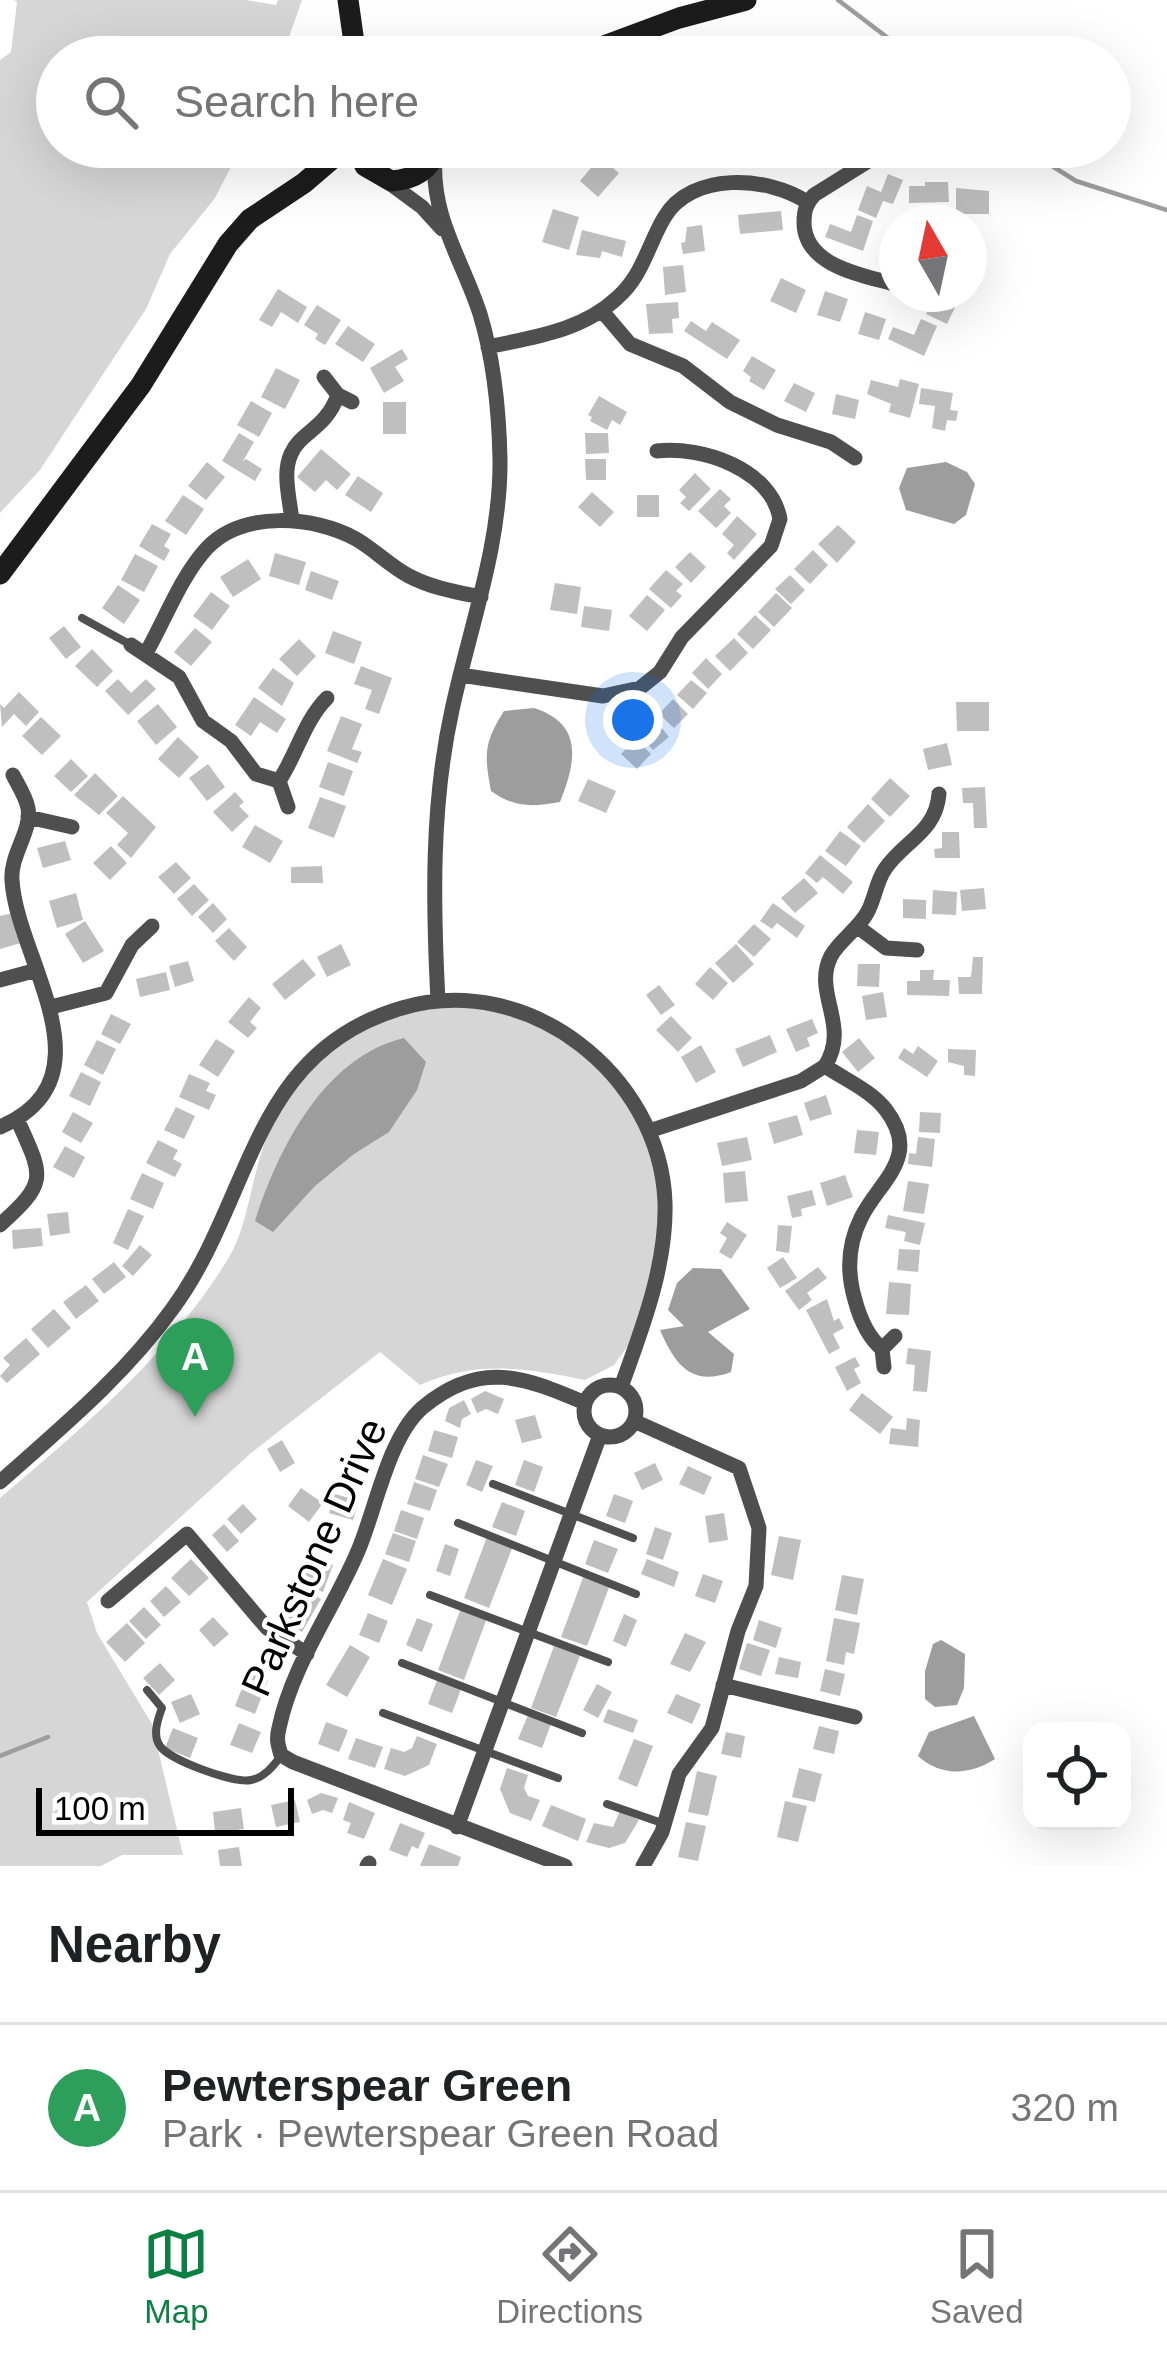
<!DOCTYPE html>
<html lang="en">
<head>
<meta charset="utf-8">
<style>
  body { margin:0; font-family:Helvetica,sans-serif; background:#f2f2f2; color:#202124 }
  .controls { position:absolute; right:36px; bottom:36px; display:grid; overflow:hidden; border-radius:24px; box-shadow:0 12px 48px #0002 }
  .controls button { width:108px; height:108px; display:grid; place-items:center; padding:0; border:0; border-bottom:3px solid #e0e0e0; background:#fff; color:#202124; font:60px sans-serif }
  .compass { position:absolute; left:879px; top:204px; width:108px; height:108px; border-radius:50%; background:#fff; box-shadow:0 12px 48px #0002; rotate:351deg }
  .scale { position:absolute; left:36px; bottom:30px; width:258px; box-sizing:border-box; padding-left:12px; border:6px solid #000; border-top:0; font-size:33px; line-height:42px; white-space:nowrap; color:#000; -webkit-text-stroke:9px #fff; paint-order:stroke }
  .you { position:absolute; left:633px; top:720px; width:42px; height:42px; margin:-30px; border:9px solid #fff; border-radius:50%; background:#1a73e8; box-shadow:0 0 0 18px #1a73e833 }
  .badge { display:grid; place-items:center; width:78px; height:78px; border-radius:50%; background:#0b8043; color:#fff; font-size:39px; font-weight:700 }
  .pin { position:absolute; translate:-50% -99px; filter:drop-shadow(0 3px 6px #0008) }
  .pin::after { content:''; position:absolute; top:63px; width:42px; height:36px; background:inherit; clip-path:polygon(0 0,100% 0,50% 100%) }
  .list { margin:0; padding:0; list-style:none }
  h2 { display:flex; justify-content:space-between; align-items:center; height:156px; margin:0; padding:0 48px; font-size:51px }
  h2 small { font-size:39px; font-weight:400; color:#757577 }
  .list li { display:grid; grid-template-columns:78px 1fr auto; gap:36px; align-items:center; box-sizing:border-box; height:168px; padding:0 48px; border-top:3px solid #e0e0e0 }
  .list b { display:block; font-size:45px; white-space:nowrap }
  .list p { margin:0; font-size:39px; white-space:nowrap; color:#757577 }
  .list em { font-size:39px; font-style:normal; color:#757577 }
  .icon { flex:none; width:66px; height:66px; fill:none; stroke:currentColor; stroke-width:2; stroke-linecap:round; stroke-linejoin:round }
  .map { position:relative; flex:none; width:1167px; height:1866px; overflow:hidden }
  .search { position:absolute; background:#fff; box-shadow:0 12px 48px #0002; left:36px; right:36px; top:36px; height:132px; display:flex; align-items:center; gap:30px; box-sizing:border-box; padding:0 42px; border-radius:66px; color:#757577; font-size:45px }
  .sheet { height:324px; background:#fff }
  nav { display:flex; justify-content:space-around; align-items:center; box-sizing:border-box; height:168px; border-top:3px solid #e0e0e0; background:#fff; font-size:33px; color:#757577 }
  nav a { display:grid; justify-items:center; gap:6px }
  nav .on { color:#0b8043 }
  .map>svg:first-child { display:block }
  .green { fill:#d6d6d6 }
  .water { fill:#9d9d9d }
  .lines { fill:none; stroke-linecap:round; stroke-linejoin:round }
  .stream { stroke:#9d9d9d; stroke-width:4.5 }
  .building { fill:#bfbfbf }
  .lane { stroke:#4f4f4f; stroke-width:8 }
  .street { stroke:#4f4f4f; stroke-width:15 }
  .secondary { stroke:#1c1c1c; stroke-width:21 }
  .labels { text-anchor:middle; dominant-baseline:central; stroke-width:9; stroke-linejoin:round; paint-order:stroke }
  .street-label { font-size:42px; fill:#000; stroke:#fff }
</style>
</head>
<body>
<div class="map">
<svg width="1167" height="1866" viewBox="0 0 1167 1866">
  <rect width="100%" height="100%" fill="#fff"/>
  <path class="green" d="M14 0H246L276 5 278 0H302L282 57H57V147H241L215 198 170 254 146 309 82 406 40 470 0 513V60L11 52 17 2Z
    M420 1003 497 1004 612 1064 659 1136 665 1200 642 1327 614 1365 585 1380C526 1368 477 1360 420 1385L380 1352 251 1453 87 1602 97 1633 152 1724 183 1855H122L101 1866H0V1498C85 1426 169 1355 228 1259 243 1235 249 1199 256 1172 287 1059 323 1052 420 1003Z"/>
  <path class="water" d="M946 462 967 472 975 484 966 515 954 524 906 510 899 488 907 468Z
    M534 708C584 724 576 762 560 802 532 807 515 808 491 791 484 755 484 742 504 711Z
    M404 1038 426 1062 417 1090 389 1132 354 1154 315 1186 273 1232 255 1221C278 1149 324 1057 404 1038Z
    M693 1268 721 1269 750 1309 708 1332 734 1354 731 1372C692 1387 675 1365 660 1330L684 1326 668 1310 677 1283Z
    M941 1640 965 1654 964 1688 957 1705 935 1707 925 1699V1671L933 1644Z
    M974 1716 995 1759C970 1775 941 1777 918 1756L929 1732Z"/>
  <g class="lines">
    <path class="stream" d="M838 0 913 57
      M1022 147 1076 181 1167 210
      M0 1756 48 1737"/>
  </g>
  <path class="building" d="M791 147H816L813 168 789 165Z
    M600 157 619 173 598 197 580 181Z
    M888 174 903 180 893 204 883 201 876 218 858 210 867 186 881 192Z
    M925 182H948L949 202 909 203V186H925Z
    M956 188 989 191V214H956Z
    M553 209 579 217 569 250 542 242Z
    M781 211 783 230 740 234 738 215Z
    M857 215 873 221 863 251 825 237 830 224 851 232Z
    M702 225 705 251 683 254 681 243 685 242 687 227Z
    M582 230 626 241 622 257 602 251 600 258 576 255Z
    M683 265 686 292 665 295 663 267Z
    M781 278 806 290 796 313 770 301Z
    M278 289 307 307 298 323 281 312 272 327 259 320Z
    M825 291 848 299 840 322 817 315Z
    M936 294 960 297 947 324 926 314Z
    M678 302 679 318 672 319 673 333 649 334 646 304Z
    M317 305 341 320 325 345 315 339 318 334 304 325Z
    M865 312 886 319 879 340 858 334Z
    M921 319 937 326 924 356 888 339 893 327 914 335Z
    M691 321 706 331 712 322 740 340 727 359 684 331Z
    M348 326 375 344 363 362 335 344Z
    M402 349 408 359 395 367 404 381 384 393 370 368Z
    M752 356 776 370 764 390 749 381 751 377 743 371Z
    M276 368 300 380 285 409 261 397Z
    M900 379 919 384 910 418 889 412 891 404 867 394 871 380 898 387Z
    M794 383 815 393 806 412 784 401Z
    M921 388 953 393 950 410 958 411 956 421 947 420 945 431 932 428 935 406 919 404Z
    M836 394 859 400 855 419 832 414Z
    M599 396 627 412 620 425 612 420 607 430 590 421 592 417 588 415Z
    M251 401 272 413 259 437 237 425Z
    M383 402H406V434H383Z
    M239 433 254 442 243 461 246 459 262 469 255 481 222 461Z
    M585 433H608L609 453 586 454Z
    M321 449 351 474 337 490 326 480 315 492 297 477Z
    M585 459H606V480H586Z
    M207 462 225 477 206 500 188 486Z
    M695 473 711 489 689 511 680 503 686 497 679 490Z
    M358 476 383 493 371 512 345 495Z
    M720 489 731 499 724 506 731 513 716 528 698 511Z
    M592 492 614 512 600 527 578 507Z
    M183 495 204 509 186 535 165 521Z
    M637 495H659V517H637Z
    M737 516 757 534 734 560 727 553 734 545 722 534Z
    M152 524 171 534 164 546 170 550 164 561 139 546Z
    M838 525 856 542 837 563 818 544Z
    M813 550 828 565 810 584 794 569Z
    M690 552 706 567 691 583 675 567Z
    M275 553 306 562 299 585 269 576Z
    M135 554 158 566 144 592 121 580Z
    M248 559 261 579 233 597 220 577Z
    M666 570 683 584 676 591 682 596 671 608 649 589Z
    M311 571 339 581 332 600 305 590Z
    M790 575 805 590 791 604 775 589Z
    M555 583 581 587 577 614 550 610Z
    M118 585 140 600 124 624 102 608Z
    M211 592 230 606 212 630 193 616Z
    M776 593 792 608 774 627 758 612Z
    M647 595 665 610 647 631 629 616Z
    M584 606 612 610 609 631 581 627Z
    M755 615 771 630 753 649 737 634Z
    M64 626 81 647 66 659 49 638Z
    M195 628 212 642 191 666 174 652Z
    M333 631 362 642 354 664 325 653Z
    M734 638 748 653 730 671 715 656Z
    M299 639 316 656 297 676 279 659Z
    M92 649 113 671 97 687 75 666Z
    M706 658 722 674 708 689 692 673Z
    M361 666 392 678 379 714 365 709 372 690 354 684Z
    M273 668 294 683 282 706 258 688Z
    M118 679 131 693 146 679 156 689 128 715 105 691Z
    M691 680 707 693 693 709 677 695Z
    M19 692 39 712 26 726 14 714 2 727 0 704 4 708Z
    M254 697 286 719 277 733 260 722 251 736 235 725Z
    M673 699 688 714 674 728 659 714Z
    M956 702H989V731H957Z
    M158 704 177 727 156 745 137 721Z
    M341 716 362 724 352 749 362 752 357 763 327 751Z
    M41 717 61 736 42 755 22 736Z
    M655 719 669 737 653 750 638 733Z
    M178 737 199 757 179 778 158 759Z
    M636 739 651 754 637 769 621 754Z
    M947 743 952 765 928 770 923 749Z
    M71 759 88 776 71 792 54 776Z
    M328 762 353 771 344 796 319 787Z
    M208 764 225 787 207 801 189 778Z
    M95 773 118 796 99 815 74 795Z
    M890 778 910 796 890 817 871 799Z
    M588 779 616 791 606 813 578 801Z
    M985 787 987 828H974L973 803H963L962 788Z
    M235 792 244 802 239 806 249 816 232 832 213 812Z
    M123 796 156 827 131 858 117 845 128 833 106 813Z
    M320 797 346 806 334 838 308 828Z
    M868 804 885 821 864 843 847 827Z
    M255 825 283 841 270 863 242 847Z
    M840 831 861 846 846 866 825 851Z
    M942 832H959L960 858H935L934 849 942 848Z
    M65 841 71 860 43 868 37 848Z
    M111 846 127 863 110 880 93 863Z
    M820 855 853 882 843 894 823 877 817 883 805 873Z
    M176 862 191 878 174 894 158 877Z
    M322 866 323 883H291V867Z
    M804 878 818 893 795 913 781 898Z
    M194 884 209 900 192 916 177 899Z
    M984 888 986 909 962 911 960 890Z
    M933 890 957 892 956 915 932 914Z
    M76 893 83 920 57 928 49 901Z
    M903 899 926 900V919L903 918Z
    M213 903 227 919 213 933 198 917Z
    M773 903 805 926 797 938 777 923 772 929 760 921Z
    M13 913 21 943 0 949V916Z
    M85 921 104 951 83 963 65 934Z
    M754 924 771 939 754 957 737 942Z
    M229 928 247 947 234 961 215 941Z
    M341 944 351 965 327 977 317 957Z
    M736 944 754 964 733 983 715 963Z
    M973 957H983L982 994H959L958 977H971Z
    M303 959 316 975 285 1000 272 984Z
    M188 961 194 981 175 987 169 966Z
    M858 964H880L879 987 857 986Z
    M710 967 728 983 713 1000 695 984Z
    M920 970H934L933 980H950L949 996 907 995V981H920Z
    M166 972 170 990 140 997 136 979Z
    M659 985 675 1005 661 1015 646 995Z
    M883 992 887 1017 866 1020 862 996Z
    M249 997 261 1008 250 1022 257 1028 248 1038 228 1022Z
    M111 1014 131 1024 120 1044 101 1034Z
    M671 1016 692 1038 678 1052 656 1030Z
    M812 1019 818 1033 807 1038 810 1046 796 1052 786 1029Z
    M770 1035 777 1052 743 1067 735 1049Z
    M859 1038 875 1058 858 1072 842 1052Z
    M216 1039 235 1051 218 1077 199 1065Z
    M97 1040 116 1049 103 1075 84 1065Z
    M701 1045 716 1072 696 1083 681 1057Z
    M918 1046 938 1061 927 1077 898 1058 904 1048 913 1054Z
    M948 1049 976 1050 975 1076 964 1075V1066L948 1062Z
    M81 1072 101 1082 90 1106 69 1096Z
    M189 1074 210 1083 206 1091 216 1095 209 1110 179 1097Z
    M826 1095 832 1114 810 1121 804 1103Z
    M176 1107 195 1116 184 1139 164 1130Z
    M73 1112 93 1123 81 1143 62 1132Z
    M920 1112 941 1113 940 1133 919 1132Z
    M797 1115 803 1135 774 1144 768 1123Z
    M857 1130 879 1132 876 1155 854 1153Z
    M747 1137 752 1160 722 1166 717 1143Z
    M918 1137 935 1139 932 1167 908 1164 909 1153 916 1154Z
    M158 1140 178 1150 173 1159 182 1164 175 1177 146 1163Z
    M65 1146 85 1157 74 1178 53 1167Z
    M745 1171 748 1201 725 1203 723 1173Z
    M142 1173 164 1183 153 1209 130 1199Z
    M845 1175 853 1197 827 1206 820 1183Z
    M908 1181 929 1184 924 1214 903 1211Z
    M812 1190 816 1205 801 1209 802 1216 792 1218 787 1196Z
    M128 1209 144 1216 128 1250 113 1243Z
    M68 1212 70 1233 50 1236 47 1214Z
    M888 1215 925 1223 920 1245 904 1241 906 1232 885 1228Z
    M727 1222 747 1235 731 1259 719 1252 727 1238 720 1233Z
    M778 1225 792 1226 789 1253 776 1251Z
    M41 1228 43 1246 13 1249 12 1230Z
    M140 1245 152 1255 133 1276 122 1266Z
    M899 1249 920 1250 918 1272 897 1270Z
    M783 1257 797 1278 780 1288 767 1268Z
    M114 1262 126 1277 104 1294 92 1279Z
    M818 1267 827 1278 807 1293 812 1300 799 1310 785 1291Z
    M889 1282 911 1284 909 1315 886 1314Z
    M86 1285 99 1301 76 1319 63 1302Z
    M827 1299 834 1321 839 1318 844 1328 833 1334 840 1348 829 1354 806 1310Z
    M54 1309 71 1328 48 1348 31 1329Z
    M26 1338 40 1354 7 1383 0 1376 10 1365 3 1358Z
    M908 1348 931 1351 927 1392 913 1391 915 1365 906 1364Z
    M855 1357 860 1366 854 1369 861 1383 847 1391 835 1367Z
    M485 1391 504 1399 498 1414 486 1409 477 1413 471 1399Z
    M862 1393 893 1417 880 1434 849 1410Z
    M464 1400 471 1414 462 1419 460 1428 445 1421 449 1408Z
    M535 1415 542 1438 522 1443 515 1420Z
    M907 1418 920 1420 918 1447 889 1444 891 1428 906 1430Z
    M434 1430 458 1437 452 1458 428 1451Z
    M282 1440 295 1463 280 1472 267 1449Z
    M423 1455 448 1464 439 1487 415 1479Z
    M476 1460 493 1466 482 1492 466 1485Z
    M524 1460 543 1467 534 1492 515 1485Z
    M655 1463 663 1480 642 1490 634 1473Z
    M688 1466 712 1477 704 1495 679 1484Z
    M414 1482 437 1490 430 1511 407 1504Z
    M301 1488 323 1503 309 1522 288 1506Z
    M335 1494 359 1501 353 1520 329 1513Z
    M614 1494 633 1501 625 1523 606 1516Z
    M502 1502 525 1511 516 1536 492 1527Z
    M243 1504 257 1519 241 1534 227 1519Z
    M401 1510 424 1518 417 1539 394 1531Z
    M724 1513 728 1540 709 1543 705 1516Z
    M224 1524 239 1541 227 1552 212 1535Z
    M655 1527 672 1533 663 1560 646 1554Z
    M393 1533 416 1541 409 1562 385 1554Z
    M779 1536 801 1540 793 1580 771 1575Z
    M487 1537 513 1546 489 1608 464 1598Z
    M594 1540 618 1549 608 1573 585 1564Z
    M445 1544 459 1549 450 1576 436 1571Z
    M308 1556 333 1565 323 1592 298 1583Z
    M191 1559 209 1578 189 1596 171 1578Z
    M383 1559 407 1569 392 1605 368 1595Z
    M647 1559 679 1572 674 1587 641 1574Z
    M703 1574 723 1581 715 1603 695 1596Z
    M584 1575 610 1585 587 1646 561 1637Z
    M842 1575 864 1579 857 1615 835 1610Z
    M166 1586 181 1602 164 1617 150 1601Z
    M298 1586 321 1599 302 1632 279 1618Z
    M144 1607 161 1625 146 1639 129 1621Z
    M461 1608 487 1618 464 1680 438 1670Z
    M368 1613 388 1621 379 1643 359 1635Z
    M624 1614 637 1620 626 1647 613 1641Z
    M213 1617 229 1634 214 1647 199 1630Z
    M417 1618 433 1624 422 1652 406 1645Z
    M834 1618 860 1623 854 1654 846 1652 844 1665 826 1661Z
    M759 1620 782 1628 776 1648 753 1640Z
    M127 1623 145 1643 125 1662 106 1642Z
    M685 1633 706 1642 690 1672 670 1664Z
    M747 1643 770 1650 761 1676 739 1669Z
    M350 1645 370 1657 347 1697 326 1685Z
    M554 1646 580 1656 556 1717 531 1708Z
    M779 1657 801 1662 798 1678 775 1674Z
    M160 1663 175 1680 159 1695 143 1678Z
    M825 1669 845 1674 840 1696 820 1691Z
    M248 1673 268 1680 255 1714 235 1706Z
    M437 1680 461 1689 452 1713 428 1704Z
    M597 1684 612 1692 598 1718 583 1710Z
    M191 1694 200 1714 180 1723 171 1702Z
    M676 1694 701 1704 692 1724 667 1713Z
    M608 1709 638 1720 633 1733 603 1722Z
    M528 1715 551 1724 542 1748 518 1739Z
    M326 1722 348 1730 339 1752 318 1744Z
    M239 1723 261 1732 252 1753 230 1745Z
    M819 1726 839 1731 834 1754 813 1749Z
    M173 1728 198 1738 190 1758 165 1748Z
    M726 1732 745 1736 741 1758 721 1754Z
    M417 1736 437 1744 429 1765 405 1776 384 1769 391 1748 404 1752 412 1748Z
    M356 1738 383 1747 375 1768 348 1759Z
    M634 1739 653 1746 637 1787 618 1779Z
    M507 1768 528 1775 524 1788 528 1796 540 1800 531 1821 510 1813 500 1789Z
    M799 1768 822 1774 815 1802 792 1797Z
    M697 1771 717 1776 708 1816 688 1812Z
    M321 1793 338 1798 332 1813 323 1810 312 1814 307 1800Z
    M295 1800 300 1822 276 1827 271 1805Z
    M785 1801 807 1806 798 1842 777 1837Z
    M349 1802 375 1813 364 1839 347 1833 351 1823 343 1820Z
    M551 1805 586 1819 578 1841 542 1826Z
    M241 1808 244 1829 215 1833 213 1812Z
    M620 1811 639 1820 625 1843 609 1848 586 1842 594 1823 613 1827Z
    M686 1822 706 1826 698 1861 678 1857Z
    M400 1823 425 1833 418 1849 412 1846 407 1857 389 1850Z
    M429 1844 461 1857 458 1866H420Z
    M239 1847 242 1866H220L218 1850Z"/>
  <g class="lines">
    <path class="lane" d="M82 618 131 645
      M493 1484 633 1538
      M458 1523 636 1594
      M430 1595 608 1662
      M402 1663 582 1733
      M147 1690 162 1708C158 1719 152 1735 160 1746 169 1760 235 1784 251 1780 264 1778 273 1766 281 1756
      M383 1713 558 1778
      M607 1804 662 1823"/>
    <path class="street" d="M891 147 814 195C806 204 804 211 804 222 804 267 864 275 897 285
      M919 147 924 151
      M435 159C431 217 463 261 480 314 494 360 499 411 500 459 501 545 470 626 452 710 431 805 433 904 438 1001
      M388 182 422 207 442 229
      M602 311 630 344 683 366 730 402 777 425 831 442 855 458
      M488 347C533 337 582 331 617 298 643 275 647 247 664 218 691 171 768 176 807 202
      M324 377 338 395 352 402
      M292 521C290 500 282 473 291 454 301 431 325 430 338 395
      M131 645 179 677 203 721 231 741 256 774 279 781C297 754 304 721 327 698
      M146 653C165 620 181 576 207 548 243 510 315 516 356 539 375 550 390 566 409 576 432 588 456 592 481 597
      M460 675 603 696 640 688 660 672 682 637 771 546 780 519C771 469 702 446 657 451
      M279 781 288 807
      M28 817 72 827
      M858 927 886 948 917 950
      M0 980 37 970
      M51 1007 106 993 132 945 152 926
      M825 1066C851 1025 812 993 831 956 840 940 858 929 867 913 875 899 876 882 885 869 904 841 936 832 939 794
      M0 1127C115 1078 16 958 12 880 10 855 32 831 28 808 26 797 18 785 13 775
      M649 1131 801 1081 825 1066C844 1079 872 1091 886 1110 922 1157 879 1181 861 1218 848 1244 847 1273 855 1300 860 1319 867 1336 882 1349
      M0 1225C49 1181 43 1177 17 1119
      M884 1367 882 1349 895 1336
      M584 1411a26 26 0 1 1 52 0a26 26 0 1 1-52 0Z
      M634 1421 739 1468 759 1528 756 1586 738 1631 712 1728 679 1774 662 1832 643 1866
      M0 1482C62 1427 125 1375 173 1308 253 1199 250 1052 402 1008 527 971 660 1074 665 1202 667 1265 642 1329 621 1387
      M108 1601 187 1534 267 1628 307 1654
      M723 1685 855 1717
      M457 1827 600 1435
      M367 1866 369 1863
      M565 1866 293 1762 281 1755C278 1745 276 1739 279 1728 292 1665 333 1610 358 1551 376 1509 388 1438 422 1408 480 1359 524 1377 585 1403"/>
    <path class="secondary" d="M348 0 356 57
      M574 57 679 18 746 0
      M357 147 365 166 391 181C414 180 431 170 437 147
      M0 574 141 385 228 244 250 219 304 183 346 147"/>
  </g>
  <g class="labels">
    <g class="street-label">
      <text transform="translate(314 1557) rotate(-66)">Parkstone Drive</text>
    </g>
  </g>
</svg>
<div class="controls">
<button><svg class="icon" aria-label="locate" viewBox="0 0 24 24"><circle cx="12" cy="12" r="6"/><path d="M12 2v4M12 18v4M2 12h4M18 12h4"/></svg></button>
</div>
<svg class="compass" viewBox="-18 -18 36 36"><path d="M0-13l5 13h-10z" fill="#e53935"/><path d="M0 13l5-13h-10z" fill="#757577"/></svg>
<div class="scale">100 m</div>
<div class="you"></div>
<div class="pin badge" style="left:195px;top:1417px;background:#2e9e5b">A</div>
<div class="search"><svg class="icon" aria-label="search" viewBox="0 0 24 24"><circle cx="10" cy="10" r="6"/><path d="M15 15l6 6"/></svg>Search here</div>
</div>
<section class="sheet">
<h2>Nearby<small></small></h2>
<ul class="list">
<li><span class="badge" style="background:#2e9e5b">A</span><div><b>Pewterspear Green</b><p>Park · Pewterspear Green Road</p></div><em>320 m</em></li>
</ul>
</section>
<nav>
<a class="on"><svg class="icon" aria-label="map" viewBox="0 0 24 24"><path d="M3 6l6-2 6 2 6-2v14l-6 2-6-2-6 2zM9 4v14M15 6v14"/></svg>Map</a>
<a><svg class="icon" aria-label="directions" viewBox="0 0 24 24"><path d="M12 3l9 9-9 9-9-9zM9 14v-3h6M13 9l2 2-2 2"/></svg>Directions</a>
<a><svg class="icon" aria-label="saved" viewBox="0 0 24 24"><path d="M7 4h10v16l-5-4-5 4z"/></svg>Saved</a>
</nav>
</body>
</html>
